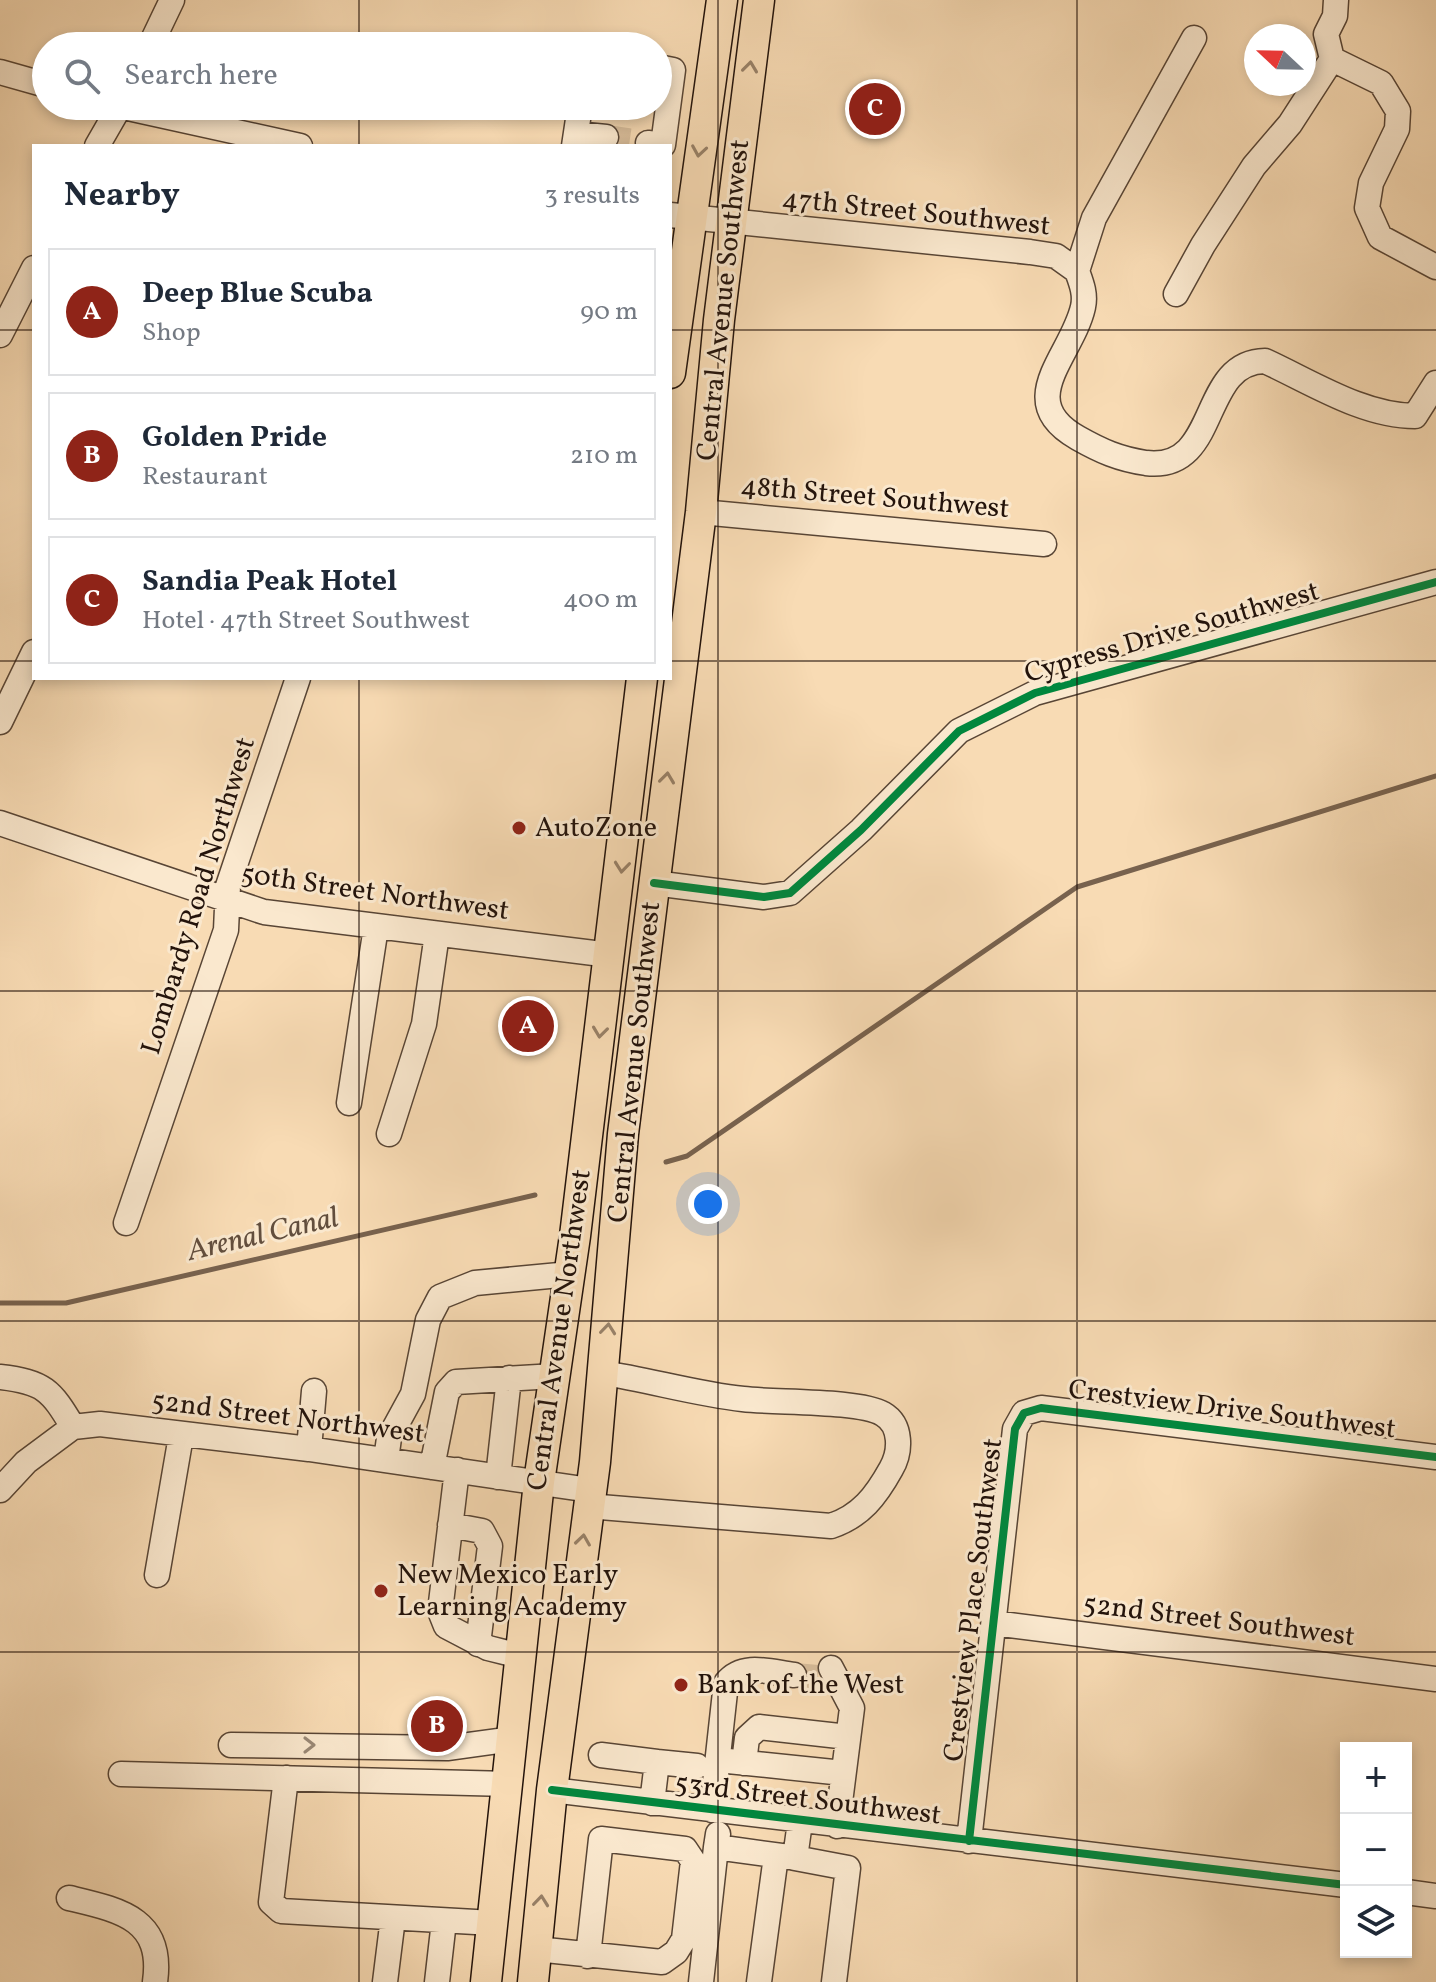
<!DOCTYPE html>
<html lang="en">
<head>
<meta charset="utf-8">
<style>
  body { margin:0; font-family:Vollkorn,serif; background:#f6f6f7; color:#1f2937 }
  .controls { position:absolute; right:24px; bottom:24px; display:grid; overflow:hidden; border-radius:0px; box-shadow:0 4px 12px #0003 }
  .controls button { width:72px; height:72px; display:grid; place-items:center; padding:0; border:0; border-bottom:2px solid #e0e1e3; background:#fff; color:#1f2937; font:40px sans-serif }
  .compass { position:absolute; left:1244px; top:24px; width:72px; height:72px; border-radius:50%; background:#fff; box-shadow:0 4px 12px #0003; rotate:292deg }
  .you { position:absolute; left:708px; top:1204px; width:28px; height:28px; margin:-20px; border:6px solid #fff; border-radius:50%; background:#1a73e8; box-shadow:0 0 0 12px #1a73e833 }
  .badge { display:grid; place-items:center; width:52px; height:52px; border-radius:50%; background:#8f2418; color:#fff; font-size:26px; font-weight:700 }
  .pin { position:absolute; translate:-50% -50%; border:4px solid #fff; box-shadow:0 2px 8px #0006 }
  .list { margin:0; padding:0; list-style:none }
  h2 { display:flex; justify-content:space-between; align-items:center; height:104px; margin:0; padding:0 32px; font-size:34px }
  h2 small { font-size:26px; font-weight:400; color:#747a83 }
  .list li { display:grid; grid-template-columns:52px 1fr auto; gap:24px; align-items:center; box-sizing:border-box; height:128px; margin:0 16px 16px; padding:0 16px; border:2px solid #e0e1e3; border-radius:0px }
  .list b { display:block; font-size:30px; white-space:nowrap }
  .list p { margin:0; font-size:26px; white-space:nowrap; color:#747a83 }
  .list em { font-size:26px; font-style:normal; color:#747a83 }
  .icon { flex:none; width:44px; height:44px; fill:none; stroke:currentColor; stroke-width:2; stroke-linecap:round; stroke-linejoin:round }
  .map { position:relative; flex:none; width:1436px; height:1982px; overflow:hidden }
  .search { position:absolute; background:#fff; box-shadow:0 4px 12px #0003; left:32px; top:32px; width:640px; height:88px; display:flex; align-items:center; gap:20px; box-sizing:border-box; padding:0 28px; border-radius:44px; color:#747a83; font-size:30px }
  .panel { position:absolute; background:#fff; box-shadow:0 4px 12px #0003; left:32px; top:144px; width:640px; height:536px; border-radius:0px }
  .map>svg:first-child { display:block }
  .lines { fill:none; stroke-linecap:round; stroke-linejoin:round }
  .stream { stroke:#78624e; stroke-width:5 }
  .minor-tunnel { stroke:#d8bd9b; stroke-width:24; stroke-dasharray:24 12; stroke-linecap:butt }
  .minor-casing { stroke:#584535; stroke-width:27 }
  .major-casing { stroke:#23130b; stroke-width:33 }
  .minor { stroke:#fae8ce; stroke-width:24 }
  .major { stroke:#f8dbb4; stroke-width:30 }
  .cycleway-casing { stroke:#fae8ce; stroke-width:13 }
  .cycleway { stroke:#00873e; stroke-width:8 }
  .oneway { stroke:#988168 }
  .oneway2 { stroke:#998876 }
  .grid { fill:none; stroke:#23130b; stroke-width:2; stroke-opacity:0.55 }
  .poi-dot { fill:#8f2418; stroke:#fae8ce; stroke-width:3 }
  .labels { text-anchor:middle; dominant-baseline:central; stroke-width:6; stroke-linejoin:round; paint-order:stroke }
  .street-label { font-size:28px; fill:#23130b; stroke:#fae8ce }
  .poi-label { font-size:28px; fill:#23130b; stroke:#fae8ce; text-anchor:start }
  .water-label { font-size:30px; font-style:italic; fill:#624e3d; stroke:#fae8ce }
</style>
</head>
<body>
<div class="map">
<svg width="1436" height="1982" viewBox="0 0 1436 1982">
  <rect width="100%" height="100%" fill="#f8dbb4"/>
  <filter id="stains"><feTurbulence type="fractalNoise" baseFrequency=".0025" numOctaves="4"/><feColorMatrix values="0 0 0 0 .2 0 0 0 0 .09 0 0 0 0 .02 0 0 0 .5 -.17"/></filter>
  <radialGradient id="worn" r=".72"><stop offset=".6" stop-color="#630" stop-opacity="0"/><stop offset="1" stop-color="#630" stop-opacity=".3"/></radialGradient>
  <g class="lines">
    <path class="stream" d="M666 1162 687 1156 1077 887 1436 776
      M0 1303H66L535 1195"/>
    <path class="minor-tunnel" d="M606 137 648 143
      M794 1675 829 1678"/>
    <g class="minor-casing">
      <path id="minor" d="M1336 0 1335 16 1326 34 1332 59 1381 83 1398 111 1397 129 1371 183 1367 208 1380 237 1436 267
        M150 46 172 0
        M0 72 46 85
        M119 106 300 146
        M576 134 606 137
        M648 143 663 145 673 70 658 67
        M97 146 120 106
        M574 146 580 106
        M670 215 1030 252 1056 256 1077 271
        M1077 271C1081 282 1086 294 1083 307 1072 356 1012 401 1078 438 1101 451 1119 459 1146 463 1221 472 1198 362 1265 361 1311 382 1363 416 1415 416L1436 383
        M1077 271 1094 218 1194 38
        M1176 294 1203 245 1254 166 1290 124 1332 59
        M0 335 34 268
        M701 512 1044 544
        M0 722 34 652
        M0 823 264 912 610 955
        M654 883 764 897 790 893 861 830 959 731 1035 693 1436 582
        M349 1103 376 927
        M389 1134 424 1024 437 934
        M126 1223 226 930 228 886 298 678
        M0 1377C44 1382 51 1390 73 1427
        M73 1427 100 1424 309 1449 590 1490
        M309 1449 314 1391
        M386 1460 389 1438 413 1394 428 1320 440 1297 475 1283 570 1274
        M432 1467 447 1392 456 1382 555 1376
        M457 1470 440 1611 446 1626 488 1648 520 1656
        M498 1477 509 1378
        M0 1490 26 1462 73 1427
        M588 1506 831 1526C861 1516 876 1496 891 1469 901 1452 902 1425 883 1414 859 1400 775 1403 743 1399 696 1394 650 1380 603 1373
        M450 1525 482 1531 490 1546 478 1644
        M157 1575 181 1436
        M994 1623 1436 1679
        M831 1668 852 1708 837 1826
        M231 1745 447 1748 513 1739
        M601 1755 657 1762 652 1803
        M728 1761 843 1773
        M657 1762 697 1766
        M744 1763 747 1738 759 1727 848 1737
        M121 1774 509 1784
        M286 1778 271 1902 281 1911 493 1923
        M552 1790 1346 1885
        M712 1810 726 1683C743 1662 770 1672 794 1675
        M800 1822 795 1858 848 1868 834 1982
        M718 1834 716 1847 789 1857
        M969 1841 1015 1429 1024 1413 1041 1408 1436 1457
        M1406 1892 1436 1896
        M69 1898C119 1910 164 1918 155 1982
        M536 1949 662 1962 676 1952 684 1939 693 1861 685 1849 601 1839 588 1956
        M385 1982 393 1918
        M437 1982 444 1921
        M701 1982 716 1847
        M759 1982 776 1856"/>
    </g>
    <g class="major-casing">
      <path id="major" d="M670 373 722 0
        M486 1982 539 1482 575 1236 642 678
        M533 1982 552 1790 595 1462 623 1134 701 512 719 320 759 0"/>
    </g>
    <use href="#minor" class="minor"/>
    <use href="#major" class="major"/>
    <g class="cycleway-casing">
      <path id="cycleway" d="M654 883 764 897 790 893 861 830 959 731 1035 693 1436 582
        M552 1790 1346 1885
        M969 1841 1015 1429 1024 1413 1041 1408 1436 1457"/>
    </g>
    <use href="#cycleway" class="cycleway"/>
  </g>
  <defs><path id="oneway-chevron" d="M-2-3.5L2.5 0L-2 3.5" fill="none" stroke-width="1.6" stroke-linecap="round" stroke-linejoin="round" transform="scale(2)"/></defs>
  <g class="oneway">
    <use href="#oneway-chevron" transform="translate(750 67) rotate(-83)"/>
    <use href="#oneway-chevron" transform="translate(699 151) rotate(99)"/>
    <use href="#oneway-chevron" transform="translate(667 778) rotate(-83)"/>
    <use href="#oneway-chevron" transform="translate(622 867) rotate(96)"/>
    <use href="#oneway-chevron" transform="translate(600 1032) rotate(97)"/>
    <use href="#oneway-chevron" transform="translate(608 1329) rotate(-84)"/>
    <use href="#oneway-chevron" transform="translate(583 1540) rotate(-82)"/>
    <use href="#oneway-chevron" transform="translate(541 1901) rotate(-84)"/>
  </g>
  <use class="oneway2" href="#oneway-chevron" transform="translate(309 1745)"/>
  <path class="grid" d="M359 0V46M718 0V1982M1077 0V1982M359 106V146M0 330H34M670 330H1436M0 661H34M670 661H1436M359 678V1982M0 991H1436M0 1321H1436M0 1652H1436"/>
  <g class="poi-dot">
    <circle cx="519" cy="828" r="8"/>
    <circle cx="381" cy="1591" r="8"/>
    <circle cx="681" cy="1685" r="8"/>
  </g>
  <g class="labels">
    <g class="street-label">
      <text transform="translate(916 213) rotate(6)">47th Street Southwest</text>
      <text transform="translate(724 300) rotate(-84)">Central Avenue Southwest</text>
      <text transform="translate(875 498) rotate(5)">48th Street Southwest</text>
      <text transform="translate(1172 633) rotate(-16)">Cypress Drive Southwest</text>
      <text transform="translate(375 893) rotate(8)">50th Street Northwest</text>
      <text transform="translate(199 896) rotate(-73)">Lombardy Road Northwest</text>
      <text transform="translate(635 1062) rotate(-84)">Central Avenue Southwest</text>
      <text transform="translate(560 1330) rotate(-82)">Central Avenue Northwest</text>
      <text transform="translate(1232 1410) rotate(7)">Crestview Drive Southwest</text>
      <text transform="translate(288 1418) rotate(7)">52nd Street Northwest</text>
      <text transform="translate(974 1600) rotate(-83)">Crestview Place Southwest</text>
      <text transform="translate(1219 1621) rotate(7)">52nd Street Southwest</text>
      <text transform="translate(808 1800) rotate(7)">53rd Street Southwest</text>
    </g>
    <g class="poi-label">
      <text x="535" y="828">AutoZone</text>
      <text x="397" y="1575">New Mexico Early<tspan x="397" dy="32">Learning Academy</tspan></text>
      <text x="697" y="1685">Bank of the West</text>
    </g>
    <g class="water-label">
      <text transform="translate(263 1235) rotate(-13)">Arenal Canal</text>
    </g>
  </g>
  <rect width="100%" height="100%" filter="url(#stains)"/>
  <rect width="100%" height="100%" fill="url(#worn)"/>
</svg>
<div class="controls">
<button>+</button>
<button>−</button>
<button><svg class="icon" aria-label="layers" viewBox="0 0 24 24"><path d="M12 4l9 5-9 5-9-5zM3 14l9 5 9-5"/></svg></button>
</div>
<svg class="compass" viewBox="-18 -18 36 36"><path d="M0-13l5 13h-10z" fill="#e53935"/><path d="M0 13l5-13h-10z" fill="#747a83"/></svg>
<div class="you"></div>
<div class="pin badge" style="left:528px;top:1026px">A</div>
<div class="pin badge" style="left:437px;top:1726px">B</div>
<div class="pin badge" style="left:875px;top:109px">C</div>
<div class="search"><svg class="icon" aria-label="search" viewBox="0 0 24 24"><circle cx="10" cy="10" r="6"/><path d="M15 15l6 6"/></svg>Search here</div>
<section class="panel">
<h2>Nearby<small>3 results</small></h2>
<ul class="list">
<li><span class="badge">A</span><div><b>Deep Blue Scuba</b><p>Shop</p></div><em>90 m</em></li>
<li><span class="badge">B</span><div><b>Golden Pride</b><p>Restaurant</p></div><em>210 m</em></li>
<li><span class="badge">C</span><div><b>Sandia Peak Hotel</b><p>Hotel · 47th Street Southwest</p></div><em>400 m</em></li>
</ul>
</section>
</div>
</body>
</html>
